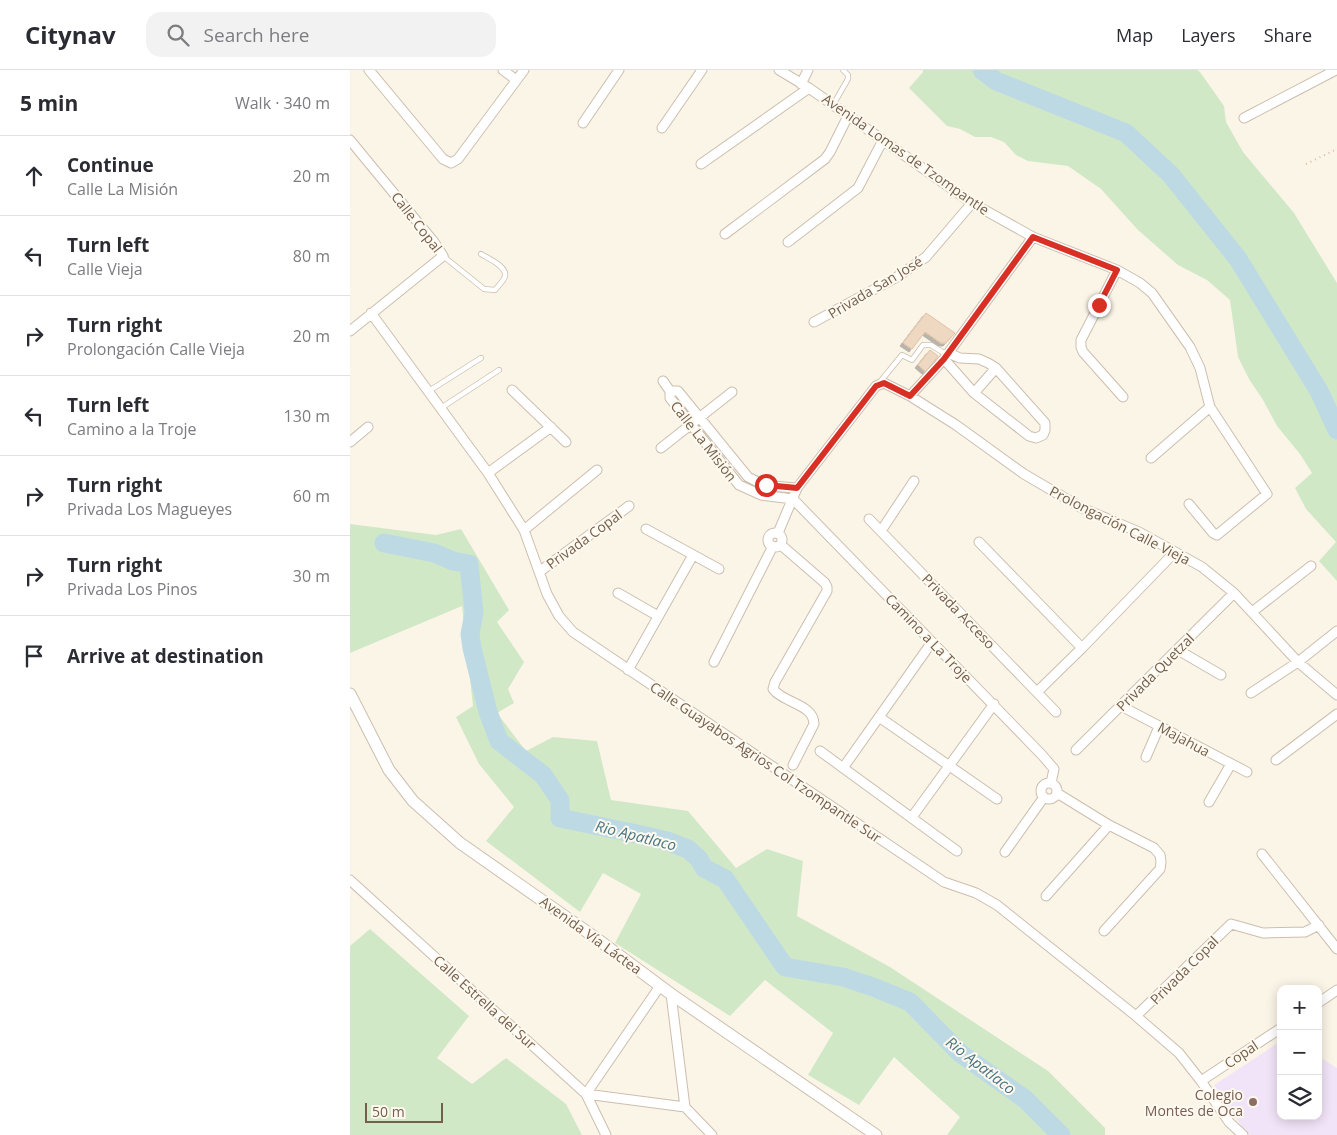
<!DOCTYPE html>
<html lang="en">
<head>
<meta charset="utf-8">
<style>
  body { margin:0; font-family:"Open Sans",sans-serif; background:#f2f2f3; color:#2b2b33 }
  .controls { position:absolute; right:15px; bottom:15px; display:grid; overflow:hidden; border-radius:10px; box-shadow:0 2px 12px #0003 }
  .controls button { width:45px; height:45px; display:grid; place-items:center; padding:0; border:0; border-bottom:1px solid #e1e1e2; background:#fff; color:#2b2b33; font:25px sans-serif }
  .scale { position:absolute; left:15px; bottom:12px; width:78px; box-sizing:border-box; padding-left:5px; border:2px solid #745f4d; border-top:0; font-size:14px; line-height:18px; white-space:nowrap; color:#745f4d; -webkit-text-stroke:4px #fef9ee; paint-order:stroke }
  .stop { position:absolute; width:15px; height:15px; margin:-11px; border:4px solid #d93025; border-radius:50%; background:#fff }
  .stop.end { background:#d93025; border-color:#fff; box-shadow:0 1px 5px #0008 }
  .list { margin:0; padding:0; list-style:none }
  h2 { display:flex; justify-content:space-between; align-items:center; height:65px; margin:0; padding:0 20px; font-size:21px }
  h2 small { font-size:16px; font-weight:400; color:#7c7c81 }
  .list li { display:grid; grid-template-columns:32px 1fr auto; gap:15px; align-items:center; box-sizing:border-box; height:80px; padding:0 20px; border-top:1px solid #e1e1e2 }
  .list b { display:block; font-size:19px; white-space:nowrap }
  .list p { margin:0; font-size:16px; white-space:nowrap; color:#7c7c81 }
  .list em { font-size:16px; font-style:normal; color:#7c7c81 }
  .icon { flex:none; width:28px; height:28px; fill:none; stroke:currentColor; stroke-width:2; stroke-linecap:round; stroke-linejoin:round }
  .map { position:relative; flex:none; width:987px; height:1065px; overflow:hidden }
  header { display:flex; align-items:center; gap:30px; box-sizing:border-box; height:70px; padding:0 25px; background:#fff; border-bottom:1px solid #e1e1e2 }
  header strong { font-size:24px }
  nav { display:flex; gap:28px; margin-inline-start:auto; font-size:18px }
  .search { width:350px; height:45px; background:#f2f2f3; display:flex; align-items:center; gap:12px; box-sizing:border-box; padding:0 18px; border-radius:15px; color:#7c7c81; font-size:19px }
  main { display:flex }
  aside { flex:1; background:#fff }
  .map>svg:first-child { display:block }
  .education { fill:#f2e4f8 }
  .green { fill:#d1e8c7 }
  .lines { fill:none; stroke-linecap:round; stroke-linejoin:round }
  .river { stroke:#bddae4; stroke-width:19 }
  .building { fill:#efd8c1; stroke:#e1c0a2; filter:url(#shadow) }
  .service-casing { stroke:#cdbeae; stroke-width:6 }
  .minor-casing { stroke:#cdbeae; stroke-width:11 }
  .tertiary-casing { stroke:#cdbeae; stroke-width:13 }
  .path { stroke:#d4bba4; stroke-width:2; stroke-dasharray:1 4; stroke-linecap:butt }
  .service { stroke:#fff; stroke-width:4.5 }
  .minor { stroke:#fff; stroke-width:9 }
  .tertiary { stroke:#fff; stroke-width:11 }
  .route { stroke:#d93025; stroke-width:6 }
  .education-dot { fill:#8d6e63; stroke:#fef9ee; stroke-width:2 }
  .labels { text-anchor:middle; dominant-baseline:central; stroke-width:4; stroke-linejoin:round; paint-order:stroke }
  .street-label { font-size:14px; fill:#745f4d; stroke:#fef9ee }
  .education-label { font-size:14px; fill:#785e54; stroke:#fef9ee; text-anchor:end }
  .water-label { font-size:15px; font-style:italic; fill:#487585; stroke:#fef9ee }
</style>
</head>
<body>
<header>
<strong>Citynav</strong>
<div class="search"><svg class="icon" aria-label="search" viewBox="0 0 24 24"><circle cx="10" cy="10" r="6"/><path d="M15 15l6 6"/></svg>Search here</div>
<nav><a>Map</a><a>Layers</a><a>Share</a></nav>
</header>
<main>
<aside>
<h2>5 min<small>Walk · 340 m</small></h2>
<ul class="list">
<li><svg class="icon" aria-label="ahead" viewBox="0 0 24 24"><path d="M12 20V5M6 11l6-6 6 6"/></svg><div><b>Continue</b><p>Calle La Misión</p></div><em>20 m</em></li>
<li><svg class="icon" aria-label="left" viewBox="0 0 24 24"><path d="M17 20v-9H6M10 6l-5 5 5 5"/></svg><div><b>Turn left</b><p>Calle Vieja</p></div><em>80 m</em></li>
<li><svg class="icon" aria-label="right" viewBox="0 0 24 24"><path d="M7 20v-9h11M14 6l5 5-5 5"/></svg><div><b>Turn right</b><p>Prolongación Calle Vieja</p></div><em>20 m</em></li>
<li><svg class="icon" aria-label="left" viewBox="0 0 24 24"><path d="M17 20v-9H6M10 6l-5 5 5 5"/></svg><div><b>Turn left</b><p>Camino a la Troje</p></div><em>130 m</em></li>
<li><svg class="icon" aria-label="right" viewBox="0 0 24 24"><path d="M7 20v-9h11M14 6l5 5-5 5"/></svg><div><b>Turn right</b><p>Privada Los Magueyes</p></div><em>60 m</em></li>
<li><svg class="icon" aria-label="right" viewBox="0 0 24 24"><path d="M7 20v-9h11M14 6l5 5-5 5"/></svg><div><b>Turn right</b><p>Privada Los Pinos</p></div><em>30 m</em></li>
<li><svg class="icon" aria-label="arrive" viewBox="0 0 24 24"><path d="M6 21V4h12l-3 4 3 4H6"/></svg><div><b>Arrive at destination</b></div></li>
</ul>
</aside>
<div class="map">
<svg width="987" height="1065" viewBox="0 0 987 1065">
  <defs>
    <filter id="shadow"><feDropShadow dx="-3" dy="3" stdDeviation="0" flood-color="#0004"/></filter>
  </defs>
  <rect width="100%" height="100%" fill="#fbf5e8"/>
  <path class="education" d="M931 971V1046H968V989L971 988 987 998V1065H900L892 1057 864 1015Z"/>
  <path class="green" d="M573 0H847L850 2 874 36 876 52 893 82 944 143 987 213V511L969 491 986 472 956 439 945 418 962 403 950 384 927 356 913 330 899 309 888 287 880 230 857 210 828 195 788 160 751 119 718 96 678 91 666 85 654 72 641 67H625L610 59 597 56 559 18 573 2Z
    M0 454 86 465 111 459 159 540 147 552 174 592 158 619 164 633 147 643 176 681 203 667 247 671 261 730 338 741 386 798 417 779 453 791 447 846 540 897 698 1001 755 1058V1065H597L610 1047 544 987 509 1035 458 1005 483 963 415 910 380 946 265 873 291 824 253 803 230 842 136 771 164 737 129 694 106 647 123 636 112 536 0 583Z
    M20 859 119 946 87 988 122 1014 156 988 216 1034 232 1065H0V876Z"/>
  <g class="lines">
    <path class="river" d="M632 0 646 11 776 63 821 105 888 189 969 321 987 360
      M34 473 84 483 103 491 119 494 124 543 120 564 122 578 138 642 149 671 193 705 210 730V748L292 765 317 771 338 779 349 789 354 798 375 809 435 897 493 907 523 917 560 932 610 983 675 1029 711 1065"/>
  </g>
  <path class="building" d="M576 243 605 263 596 273H591L575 262 562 279 553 273Z
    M580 280 588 286 576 302 568 295Z"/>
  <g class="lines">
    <g class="service-casing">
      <path id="service" d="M483 35 498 9V5L493 0
        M93 186 134 219 145 220C148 216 154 211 155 206 157 196 137 188 131 184
        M530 312 552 285 562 290 573 275H581L597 285
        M79 321 131 288
        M91 338 149 300"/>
    </g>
    <g class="minor-casing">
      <path id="minor" d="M19 0 93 89 101 93 108 89 174 0
        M153 0 166 10
        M429 0 459 18 622 133 683 167 767 200 790 213 802 223 840 277 850 298 860 337 917 424 867 465 863 463 839 434
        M451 14 458 0
        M894 48 986 0
        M233 53 269 0
        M312 58 352 0
        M0 70 84 172 93 186 0 261
        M351 94 459 18
        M375 164 475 89 480 82 498 46
        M438 172 508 118 533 70
        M767 200 731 270V277L733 282 773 327
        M21 243 138 403 174 460 197 524 209 546 223 562 594 812 626 823 647 835 786 946 829 983 851 1011 879 1052 893 1065
        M464 252 547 207 576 187 622 133
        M594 289 624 323 679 366 686 368 693 365 695 360V353L646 298 638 293 629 289 610 288 598 283
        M313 311 320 321
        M162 320 216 372
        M320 321V328L389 415 411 425 443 429
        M320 321H328L398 407C413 416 429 417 447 418
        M624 323 646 298
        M560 326 594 289 683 167
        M0 372 18 357
        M311 378 382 322
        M801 388 860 337
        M138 403 201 357
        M443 429 692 685 704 699 701 713
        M519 449 706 642
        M296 459 369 499
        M174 460 247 400
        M531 461 564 411
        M428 463 447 418 526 316 534 313 560 326 606 355 674 404 732 438 789 462 852 497 884 523 948 592 987 625
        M418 470a7 7 0 1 1 14 0a7 7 0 1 1-14 0Z
        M629 472 732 578
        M431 475 475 513 477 517V521L425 612 423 619C433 633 464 634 464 654L443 695
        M189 502 279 436
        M268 523 308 546
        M902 542 961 496
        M828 580 871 605
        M364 592 423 476
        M278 600 343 485
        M687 622 732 578 825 482
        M901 623 948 592 987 561
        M771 636 897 702
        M529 647 647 729
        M726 680 884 523
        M470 681 607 781
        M796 687 809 657
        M926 690 987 644
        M493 698 582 572
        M691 721a8 8 0 1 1 16 0a8 8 0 1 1-16 0Z
        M707 723 759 755 804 778 810 785 811 792 810 799 754 861
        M859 732 881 694
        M562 747 644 634
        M655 782 694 727
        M912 784 987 879
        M0 810 236 1024 256 1065
        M696 826 759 755
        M310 916 236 1024 335 1037
        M321 924 335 1037 362 1065
        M968 933 987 920
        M786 946 881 854 913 863 955 862 969 855
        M851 1011 931 958"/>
    </g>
    <g class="tertiary-casing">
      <path id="tertiary" d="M0 624 39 700 63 731 110 773 243 866 321 924 526 1065"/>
    </g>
    <path class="path" d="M956 94 987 79"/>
    <use href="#service" class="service"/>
    <use href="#minor" class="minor"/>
    <use href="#tertiary" class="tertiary"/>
  </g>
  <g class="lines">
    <path class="route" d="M416 415 447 418 526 316 534 313 560 326 594 289 683 167 767 200 749 235"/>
  </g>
  <circle class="education-dot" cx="903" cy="1032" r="5"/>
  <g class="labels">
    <g class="street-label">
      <text transform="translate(556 84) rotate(35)">Avenida Lomas de Tzompantle</text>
      <text transform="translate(67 152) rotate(52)">Calle Copal</text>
      <text transform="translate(525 217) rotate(-31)">Privada San José</text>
      <text transform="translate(354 371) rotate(52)">Calle La Misión</text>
      <text transform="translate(770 455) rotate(27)">Prolongación Calle Vieja</text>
      <text transform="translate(234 469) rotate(-36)">Privada Copal</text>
      <text transform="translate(609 541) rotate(46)">Privada Acceso</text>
      <text transform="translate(579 568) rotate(46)">Camino a La Troje</text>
      <text transform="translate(805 602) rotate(-45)">Privada Quetzal</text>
      <text transform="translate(834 669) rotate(28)">Majahua</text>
      <text transform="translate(416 692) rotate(34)">Calle Guayabos Agrios Col Tzompantle Sur</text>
      <text transform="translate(241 865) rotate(36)">Avenida Vía Láctea</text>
      <text transform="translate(834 900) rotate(-45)">Privada Copal</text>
      <text transform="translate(135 932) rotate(42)">Calle Estrella del Sur</text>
      <text transform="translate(891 984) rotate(-34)">Copal</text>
    </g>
    <g class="education-label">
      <text x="893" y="1024">Colegio<tspan x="893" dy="16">Montes de Oca</tspan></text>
    </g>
    <g class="water-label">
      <text transform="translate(286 765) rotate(14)">Rio Apatlaco</text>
      <text transform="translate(631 995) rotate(38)">Rio Apatlaco</text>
    </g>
  </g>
</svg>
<div class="controls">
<button>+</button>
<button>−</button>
<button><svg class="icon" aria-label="layers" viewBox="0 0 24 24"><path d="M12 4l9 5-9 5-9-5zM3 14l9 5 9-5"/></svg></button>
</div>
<div class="scale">50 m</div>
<div class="stop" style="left:416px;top:415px"></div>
<div class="stop end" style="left:749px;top:235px"></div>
</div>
</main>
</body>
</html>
